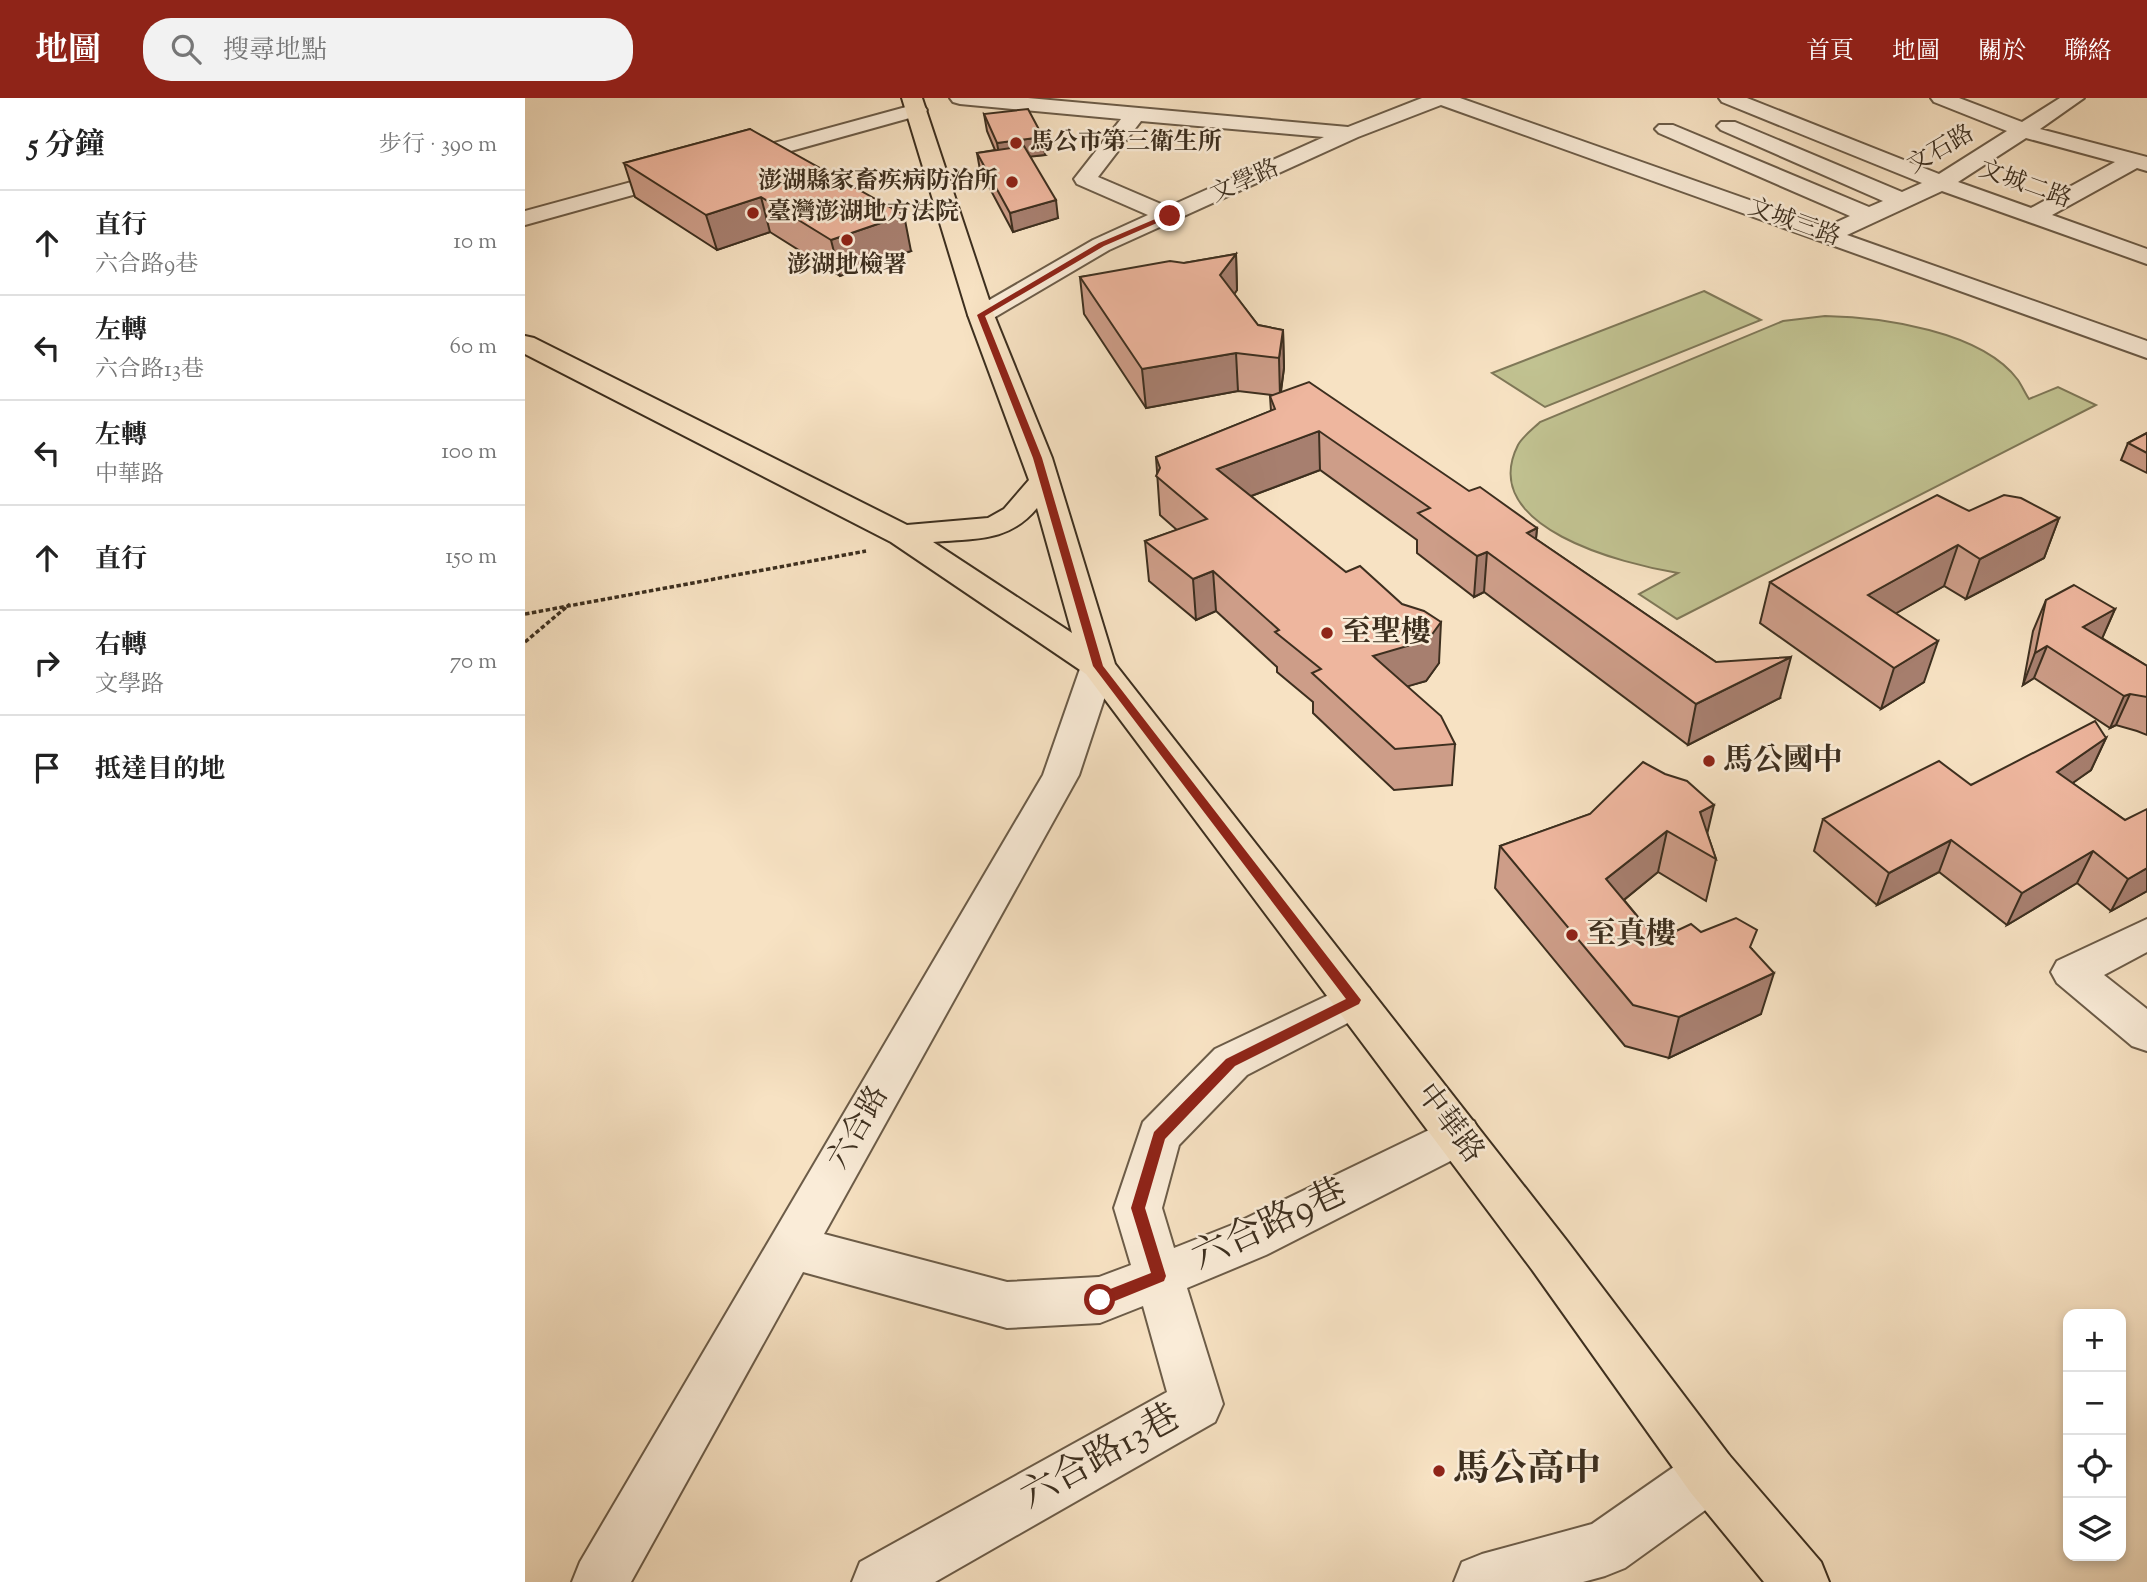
<!DOCTYPE html>
<html lang="zh-TW">
<head>
<meta charset="utf-8">
<style>
  body { margin:0; font-family:"Sorts Mill Goudy","Noto Serif TC",serif; background:#f2f2f2; color:#222 }
  .controls { position:absolute; right:21px; bottom:21px; display:grid; overflow:hidden; border-radius:14px; box-shadow:0 4px 10px #0003 }
  .controls button { width:63px; height:63px; display:grid; place-items:center; padding:0; border:0; border-bottom:2px solid #e0e0e0; background:#fff; color:#222; font:35px sans-serif }
  .stop { position:absolute; width:21px; height:21px; margin:-16px; border:5px solid #8f2418; border-radius:50%; background:#fff }
  .stop.end { background:#8f2418; border-color:#fff; box-shadow:0 2px 7px #0008 }
  .list { margin:0; padding:0; list-style:none }
  h2 { display:flex; justify-content:space-between; align-items:center; height:91px; margin:0; padding:0 28px; font-size:30px }
  h2 small { font-size:23px; font-weight:400; color:#767676 }
  .list li { display:grid; grid-template-columns:46px 1fr auto; gap:21px; align-items:center; box-sizing:border-box; height:105px; padding:0 28px; border-top:2px solid #e0e0e0 }
  .list b { display:block; font-size:26px; white-space:nowrap }
  .list p { margin:0; font-size:23px; white-space:nowrap; color:#767676 }
  .list em { font-size:23px; font-style:normal; color:#767676 }
  .icon { flex:none; width:38px; height:38px; fill:none; stroke:currentColor; stroke-width:2; stroke-linecap:round; stroke-linejoin:round }
  .map { position:relative; flex:none; width:1622px; height:1484px; overflow:hidden }
  header { display:flex; align-items:center; gap:42px; box-sizing:border-box; height:98px; padding:0 35px; background:#8f2418; color:#fff }
  header strong { font-size:33px }
  nav { display:flex; gap:38px; margin-inline-start:auto; font-size:24px }
  .search { width:490px; height:63px; background:#f2f2f2; display:flex; align-items:center; gap:18px; box-sizing:border-box; padding:0 24px; border-radius:28px; color:#767676; font-size:26px }
  main { display:flex }
  aside { flex:1; background:#fff }
  .map>svg:first-child { display:block }
  .green { fill:#c1c291; stroke:#7f7858; stroke-width:2 }
  .lines { fill:none; stroke-linecap:round; stroke-linejoin:round }
  .minor-casing { stroke:#6c5c48; stroke-width:4 }
  .major-casing { stroke:#3d2f1f; stroke-width:4 }
  .path { stroke:#3d2f1f; stroke-width:3.5; stroke-dasharray:4.5 2.5; stroke-linecap:butt }
  .minor { fill:#faecd8; fill-rule:evenodd }
  .major { fill:#f7e2c3; fill-rule:evenodd }
  .wall { fill:#cd9d88; stroke:#3d2f1f; stroke-width:2 }
  .shaded-wall { fill:#a77f6f; stroke:#3d2f1f; stroke-width:2 }
  .building { fill:#eeb69e; stroke:#3d2f1f; stroke-width:2 }
  .route { fill:#8f2418 }
  .poi-dot { fill:#8f2418; stroke:#faecd8; stroke-width:2.5 }
  .labels { text-anchor:middle; dominant-baseline:central; stroke-width:5; stroke-linejoin:round; paint-order:stroke }
  .far-poi-label { font-size:24px; font-weight:bold; fill:#3d2f1f; stroke:#faecd8; text-anchor:start }
  .far-street-label { font-size:24px; fill:#3d2f1f; stroke:#faecd8 }
  .poi-label { font-size:30px; font-weight:bold; fill:#3d2f1f; stroke:#faecd8; text-anchor:start }
  .street-label { font-size:30px; fill:#3d2f1f; stroke:#faecd8 }
  .near-street-label { font-size:37px; fill:#3d2f1f; stroke:#faecd8 }
  .near-poi-label { font-size:37px; font-weight:bold; fill:#3d2f1f; stroke:#faecd8; text-anchor:start }
</style>
</head>
<body>
<header>
<strong>地圖</strong>
<div class="search"><svg class="icon" aria-label="search" viewBox="0 0 24 24"><circle cx="10" cy="10" r="6"/><path d="M15 15l6 6"/></svg>搜尋地點</div>
<nav><a>首頁</a><a>地圖</a><a>關於</a><a>聯絡</a></nav>
</header>
<main>
<aside>
<h2>5 分鐘<small>步行 · 390 m</small></h2>
<ul class="list">
<li><svg class="icon" aria-label="ahead" viewBox="0 0 24 24"><path d="M12 20V5M6 11l6-6 6 6"/></svg><div><b>直行</b><p>六合路9巷</p></div><em>10 m</em></li>
<li><svg class="icon" aria-label="left" viewBox="0 0 24 24"><path d="M17 20v-9H6M10 6l-5 5 5 5"/></svg><div><b>左轉</b><p>六合路13巷</p></div><em>60 m</em></li>
<li><svg class="icon" aria-label="left" viewBox="0 0 24 24"><path d="M17 20v-9H6M10 6l-5 5 5 5"/></svg><div><b>左轉</b><p>中華路</p></div><em>100 m</em></li>
<li><svg class="icon" aria-label="ahead" viewBox="0 0 24 24"><path d="M12 20V5M6 11l6-6 6 6"/></svg><div><b>直行</b></div><em>150 m</em></li>
<li><svg class="icon" aria-label="right" viewBox="0 0 24 24"><path d="M7 20v-9h11M14 6l5 5-5 5"/></svg><div><b>右轉</b><p>文學路</p></div><em>70 m</em></li>
<li><svg class="icon" aria-label="arrive" viewBox="0 0 24 24"><path d="M6 21V4h12l-3 4 3 4H6"/></svg><div><b>抵達目的地</b></div></li>
</ul>
</aside>
<div class="map">
<svg width="1622" height="1484" viewBox="0 0 1622 1484">
  <rect width="100%" height="100%" fill="#f7e2c3"/>
  <filter id="stains"><feTurbulence type="fractalNoise" baseFrequency=".00286" numOctaves="4"/><feColorMatrix values="0 0 0 0 .2 0 0 0 0 .09 0 0 0 0 .02 0 0 0 .5 -.17"/></filter>
  <radialGradient id="worn" r=".72"><stop offset=".6" stop-color="#630" stop-opacity="0"/><stop offset="1" stop-color="#630" stop-opacity=".3"/></radialGradient>
  <path class="green" d="M1179 193 1236 222 1020 309 967 275Z
    M1300 218C1356 219 1457 233 1493 282 1497 288 1500 295 1504 301L1533 289 1571 307 1152 521 1114 496 1153 475C1099 466 951 430 993 347 997 339 1008 331 1015 324L1258 223Z"/>
  <g class="lines">
    <g class="minor-casing">
      <path id="minor" d="M425 0H503L823 29 897 0H935L1301 129 1325 118 1134 35 1130 31 1134 27H1148L1344 109 1358 103 1196 32 1192 28 1196 24H1210L1377 94 1397 85 1197 4 1194 0H1222L1414 76 1482 33 1409 4 1406 0H1434L1497 24 1535 0H1559L1515 31 1622 59V73L1612 70 1527 117 1622 151V166L1417 93 1322 137 1622 243V260L916 7 833 39 584 152 465 222 456 225 447 222 443 217 447 212 568 142 623 117 552 86 549 81 596 21 435 6 428 4ZM616 23 799 39 643 109 573 79ZM1501 40 1590 64 1506 110 1433 84Z
        M392 6 399 8 402 12 399 16 0 127V113Z
        M573 557 585 560 590 568 554 677 299 1136 482 1184 574 1179 606 1167 589 1110 618 1024 690 951 829 885 844 890 850 902 844 914 722 977 654 1047 637 1110 649 1150 707 1127 933 1018 949 1023 956 1037 949 1051 741 1157 662 1190 698 1306 690 1324 410 1484H327L335 1464 642 1294 618 1208 575 1225 482 1230 278 1174 106 1484H47L55 1464 518 677 556 568 561 560Z
        M1622 821V854L1579 877 1622 911V953L1607 948 1532 885 1526 874 1532 863Z
        M1185 1349 1204 1357 1212 1376 1204 1395 1100 1470 1080 1478 1058 1484H929L937 1464 957 1456 1067 1426 1166 1357Z"/>
    </g>
    <g class="major-casing">
      <path id="major" d="M377 0H397L469 217 527 360 590 566 1042 1143 1204 1357 1296 1464 1304 1484H1239L1166 1395 1008 1173 561 576 366 444 0 256V238L9 240 382 427 463 420 479 411 504 382 443 217ZM512 410 547 535 408 444C449 440 483 445 512 410Z"/>
    </g>
    <path class="path" d="M0 516 341 453
      M0 544 45 506"/>
    <use href="#minor" class="minor"/>
    <use href="#major" class="major"/>
  </g>
  <path class="wall" d="M459 16 520 57 505 58 533 120 488 134 455 72 452 55 470 52 462 33Z
    M225 31 386 153 315 178 245 134 192 152 110 99 99 65Z
    M711 156 712 192 709 196 733 227 758 232 759 270 756 294 1012 430 1011 441 1191 564 1255 600 1163 647 959 494 949 499 892 455V442L795 372 726 398 914 565 901 583 882 588 930 646 927 687 869 692 788 615V604L752 574V569L691 513 671 522 624 483 620 443 652 432 635 417 631 359 746 313 745 298 747 297 713 293 621 310 559 216 555 179 659 165Z
    M1622 335V375L1596 362 1603 345Z
    M1534 420 1519 460 1441 501 1419 488 1371 515 1399 584 1356 611 1235 525 1245 484Z
    M1521 502 1590 511 1577 540 1622 568V637L1612 633 1591 627 1585 630 1509 580 1498 587 1508 533Z
    M1581 640 1566 672 1547 685 1600 722 1622 793 1586 813 1552 785 1482 827 1414 774 1352 807 1289 753 1298 721 1446 687Z
    M1065 716 1182 735 1191 761 1181 803 1133 774 1099 802 1132 842 1176 834 1227 851 1236 916 1144 960 1100 948 970 790 975 748Z"/>
  <path class="shaded-wall" d="M518 39 520 57 475 62 472 45Z
    M236 99 245 134 192 152 181 117Z
    M531 102 533 120 488 134 485 115Z
    M379 117 386 153 315 178 306 142Z
    M711 156 712 192 697 214 695 177Z
    M758 232 759 270 755 298 754 260Z
    M711 255 713 293 621 310 617 271Z
    M794 333 795 372 694 410 692 371Z
    M1534 420 1519 460 1441 501 1455 461Z
    M1012 430 1008 470 1002 435Z
    M1433 447 1419 488 1331 538 1343 497Z
    M962 454 959 494 949 499 952 458Z
    M688 473 691 513 671 522 668 481Z
    M1590 511 1576 543 1558 529Z
    M916 524 914 565 901 583 847 599 848 558Z
    M1413 543 1399 584 1356 611 1369 570Z
    M1522 548 1509 580 1498 587 1510 555Z
    M1266 559 1255 600 1163 647 1171 606Z
    M1605 596 1591 627 1585 630 1599 598Z
    M1581 640 1566 672 1518 706 1532 674Z
    M1189 707 1179 749 1175 714Z
    M1142 733 1133 774 1074 822 1081 781Z
    M1426 742 1414 774 1352 807 1364 775Z
    M1568 753 1552 785 1482 827 1497 795Z
    M1622 770V793L1586 813 1603 781Z
    M1249 875 1236 916 1144 960 1154 919Z"/>
  <path class="building" d="M503 11 518 39 472 45 459 16Z
    M225 31 379 117 306 142 236 99 181 117 99 65Z
    M499 48 531 102 485 115 452 55Z
    M711 156 695 177 733 227 758 232 754 260 711 255 617 271 555 179 645 163 659 165Z
    M784 284 944 393 955 389 1012 430 1002 435 1191 564 1266 559 1171 606 962 454 952 458 893 415 905 410 794 333 692 371 821 474 835 468 877 506 899 513 916 524 903 542 848 558 916 618 930 646 870 651 787 575 796 571 750 534 754 532 688 473 668 481 620 443 682 421 631 378 635 370 631 359 750 311 745 298Z
    M1622 335V355L1603 345Z
    M1412 397 1444 413 1479 397 1496 400 1534 420 1455 461 1433 447 1343 497 1413 543 1369 570 1245 484Z
    M1549 487 1590 511 1558 529 1622 568V599L1605 596 1599 598 1522 548 1510 555 1521 502Z
    M1570 623 1581 640 1532 674 1600 722 1622 711V770L1603 781 1568 753 1497 795 1426 742 1364 775 1298 721 1414 663 1446 687Z
    M1118 664 1140 676 1162 683 1189 707 1175 714 1191 761 1142 733 1081 781 1132 842 1166 826 1176 834 1211 820 1232 832 1225 849 1249 875 1154 919 1108 907 975 748 1065 716Z"/>
  <path class="route" d="M642 116 648 118 579 148 460 218 517 360 578 568 836 902 834 906 710 968 640 1041 620 1110 641 1178 639 1183 575 1209 570 1207 568 1202 570 1197 626 1175 606 1110 629 1034 701 961 821 901 568 568 508 360 452 217 574 145Z"/>
  <g class="poi-dot">
    <circle cx="491" cy="45" r="7"/>
    <circle cx="487" cy="84" r="7"/>
    <circle cx="228" cy="115" r="7"/>
    <circle cx="322" cy="142" r="7"/>
    <circle cx="802" cy="535" r="7"/>
    <circle cx="1184" cy="663" r="7"/>
    <circle cx="1047" cy="837" r="7"/>
    <circle cx="914" cy="1373" r="7"/>
  </g>
  <g class="labels">
    <g class="far-poi-label">
      <text x="505" y="45">馬公市第三衛生所</text>
      <text x="473" y="84" text-anchor="end">澎湖縣家畜疾病防治所</text>
      <text x="242" y="115">臺灣澎湖地方法院</text>
      <text x="322" y="168" text-anchor="middle">澎湖地檢署</text>
    </g>
    <g class="far-street-label">
      <text transform="translate(1416 52) rotate(-30)">文石路</text>
      <text transform="translate(720 84) rotate(-24)">文學路</text>
      <text transform="translate(1500 87) rotate(20)">文城二路</text>
      <text transform="translate(1269 125) rotate(20)">文城三路</text>
    </g>
    <g class="poi-label">
      <text x="816" y="535">至聖樓</text>
      <text x="1198" y="663">馬公國中</text>
      <text x="1061" y="837">至真樓</text>
    </g>
    <g class="street-label">
      <text transform="translate(924 1026) rotate(53)">中華路</text>
      <text transform="translate(334 1030) rotate(-60)">六合路</text>
    </g>
    <g class="near-street-label">
      <text transform="translate(745 1128) rotate(-25)">六合路9巷</text>
      <text transform="translate(576 1360) rotate(-29)">六合路13巷</text>
    </g>
    <g class="near-poi-label">
      <text x="928" y="1373">馬公高中</text>
    </g>
  </g>
  <rect width="100%" height="100%" filter="url(#stains)"/>
  <rect width="100%" height="100%" fill="url(#worn)"/>
</svg>
<div class="controls">
<button>+</button>
<button>−</button>
<button><svg class="icon" aria-label="locate" viewBox="0 0 24 24"><circle cx="12" cy="12" r="6"/><path d="M12 2v4M12 18v4M2 12h4M18 12h4"/></svg></button>
<button><svg class="icon" aria-label="layers" viewBox="0 0 24 24"><path d="M12 4l9 5-9 5-9-5zM3 14l9 5 9-5"/></svg></button>
</div>
<div class="stop" style="left:575px;top:1202px"></div>
<div class="stop end" style="left:645px;top:118px"></div>
</div>
</main>
</body>
</html>
